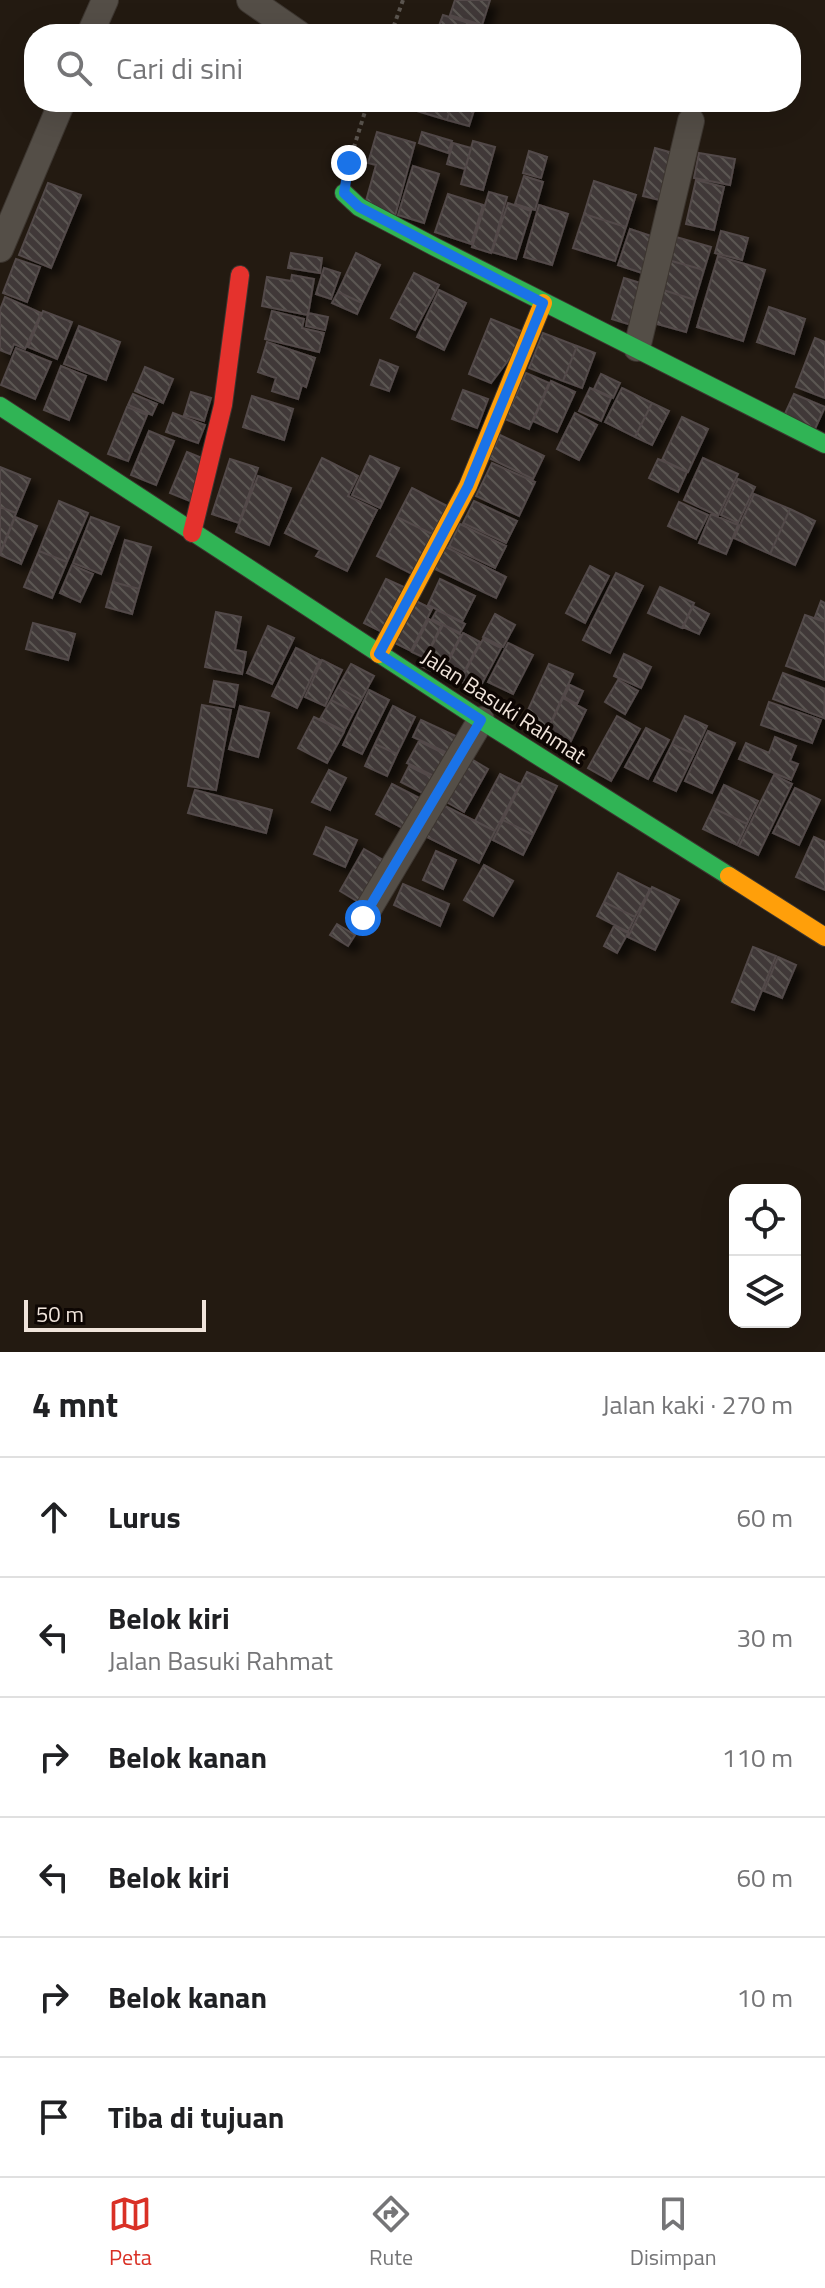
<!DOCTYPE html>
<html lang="id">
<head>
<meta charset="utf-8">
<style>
  body { margin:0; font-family:"Titillium Web",sans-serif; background:#f6f6f6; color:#202124 }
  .controls { position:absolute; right:24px; bottom:24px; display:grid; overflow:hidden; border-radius:16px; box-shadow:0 8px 32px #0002 }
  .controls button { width:72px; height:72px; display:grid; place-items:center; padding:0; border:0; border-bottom:2px solid #e0e0e0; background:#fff; color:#202124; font:40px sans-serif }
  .scale { position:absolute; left:24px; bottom:20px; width:182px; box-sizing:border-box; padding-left:8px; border:4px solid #f0e4db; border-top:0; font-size:22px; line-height:28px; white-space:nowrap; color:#f0e4db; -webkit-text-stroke:6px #0d0603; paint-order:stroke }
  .stop { position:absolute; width:24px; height:24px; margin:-18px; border:6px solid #1a73e8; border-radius:50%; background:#fff }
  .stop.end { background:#1a73e8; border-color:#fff; box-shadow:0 2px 8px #0008 }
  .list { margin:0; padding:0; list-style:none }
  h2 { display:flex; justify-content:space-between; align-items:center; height:104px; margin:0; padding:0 32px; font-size:34px }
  h2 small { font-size:26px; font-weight:400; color:#757577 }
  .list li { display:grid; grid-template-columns:52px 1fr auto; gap:24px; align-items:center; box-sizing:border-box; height:120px; padding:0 32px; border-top:2px solid #e0e0e0 }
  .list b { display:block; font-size:30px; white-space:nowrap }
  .list p { margin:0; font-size:26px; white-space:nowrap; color:#757577 }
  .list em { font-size:26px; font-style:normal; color:#757577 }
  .icon { flex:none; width:44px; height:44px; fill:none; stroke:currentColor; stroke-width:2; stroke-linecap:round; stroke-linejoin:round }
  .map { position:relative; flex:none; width:825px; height:1352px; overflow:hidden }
  .search { position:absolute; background:#fff; box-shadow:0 8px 32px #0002; left:24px; right:24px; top:24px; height:88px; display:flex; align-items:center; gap:20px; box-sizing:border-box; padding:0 28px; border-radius:32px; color:#757577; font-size:30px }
  .sheet { height:824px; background:#fff }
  nav { display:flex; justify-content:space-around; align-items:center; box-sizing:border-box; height:112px; border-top:2px solid #e0e0e0; background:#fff; font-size:22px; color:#757577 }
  nav a { display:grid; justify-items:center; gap:4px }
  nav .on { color:#d93025 }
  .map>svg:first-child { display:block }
  .building { fill:url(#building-back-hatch); stroke:#524a4a; stroke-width:2; filter:url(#shadow) }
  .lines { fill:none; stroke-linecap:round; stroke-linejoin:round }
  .street-casing { stroke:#3d3630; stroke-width:28 }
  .fast-casing { stroke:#3d3630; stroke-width:20 }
  .slow-casing { stroke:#3d3630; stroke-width:20 }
  .jam-casing { stroke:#3d3630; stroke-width:20 }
  .path { stroke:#5b554f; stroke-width:4; stroke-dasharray:4 4; stroke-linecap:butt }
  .street { stroke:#544e47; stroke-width:26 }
  .fast { stroke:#30b455; stroke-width:18 }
  .slow { stroke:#ff9f0a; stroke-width:18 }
  .jam { stroke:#e5322d; stroke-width:18 }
  .route { stroke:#1a73e8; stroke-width:10 }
  .labels { text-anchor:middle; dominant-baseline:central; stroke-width:7; stroke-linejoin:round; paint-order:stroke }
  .street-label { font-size:22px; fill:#f0e4db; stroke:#0d0603 }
</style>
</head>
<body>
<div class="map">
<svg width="825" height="1352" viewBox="0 0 825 1352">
  <defs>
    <pattern id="building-back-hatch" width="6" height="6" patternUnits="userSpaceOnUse" patternTransform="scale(2)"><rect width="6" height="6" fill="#403937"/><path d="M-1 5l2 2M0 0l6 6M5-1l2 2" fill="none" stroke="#5c5653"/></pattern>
    <filter id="shadow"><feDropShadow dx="7" dy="7" stdDeviation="4" flood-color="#0009"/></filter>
  </defs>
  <rect width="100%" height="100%" fill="#231a11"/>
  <path class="building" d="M455 0H490L482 25 450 15Z
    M443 15 485 28 483 34H436Z
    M420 102H452L447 120 417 111Z
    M452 102 476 104 469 126 447 120Z
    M377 132 415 143 395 216 364 208 376 165 368 163Z
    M422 132 452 141 448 153 419 143Z
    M473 141 495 147 483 190 461 184Z
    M453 143 471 148 465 169 447 164Z
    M655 148 680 155 668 202 643 196Z
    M529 151 547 157 541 178 523 173Z
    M699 153 735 159 730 185 694 178Z
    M413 166 439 174 424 223 398 215Z
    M524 176 543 182 535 210 515 204Z
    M696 180 724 187 714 230 686 224Z
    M594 181 636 195 626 227 584 214Z
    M48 183 81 195 51 268 19 255Z
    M489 192 507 197 491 253 472 247Z
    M448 194 483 205 471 244 435 232Z
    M508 203 531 211 516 259 492 252Z
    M539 205 568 214 552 265 524 257Z
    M584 214 626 227 615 261 573 248Z
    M630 229 660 239 648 275 618 265Z
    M721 231 748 238 742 260 715 253Z
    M676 237 711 247 704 270 668 260Z
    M291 253 322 258 320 273 288 268Z
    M356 253 380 265 362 303 338 292Z
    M718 256 765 270 743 341 697 327Z
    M16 259 40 267 27 302 3 293Z
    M668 260 704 270 695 300 660 289Z
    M324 268 340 273 331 299 316 294Z
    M414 273 439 285 415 330 391 318Z
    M292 275 314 279 308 315 262 306 267 277 291 281Z
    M624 278 650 286 638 327 612 319Z
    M660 289 695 300 686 332 650 322Z
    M439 290 466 303 444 350 417 337Z
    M338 292 362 303 357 314 332 303Z
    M5 297 41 313 25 349 14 344 10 354 0 350V310Z
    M769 307 805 319 794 354 757 342Z
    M43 311 72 322 57 359 28 347Z
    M272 311 304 319 302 328 324 333 319 352 265 339Z
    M308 313 328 317 325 330 306 326Z
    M491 319 528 334 491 383 469 374Z
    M79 326 120 342 106 380 64 364Z
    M543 333 577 346 563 381 529 368Z
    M815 338 825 342V398L796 387Z
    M267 342 315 358 306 387 302 385 298 399 272 391 276 378 258 372Z
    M577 346 595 353 582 388 563 381Z
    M16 348 51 362 35 399 1 385Z
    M380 360 398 367 389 391 371 385Z
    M61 366 86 376 69 420 44 410Z
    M145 367 173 379 163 403 135 391Z
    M526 373 549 383 529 429 505 419Z
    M601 374 620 383 613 398 594 389Z
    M551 381 575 392 557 432 533 421Z
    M590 388 611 398 601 421 579 411Z
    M622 388 652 403 635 437 605 422Z
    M463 390 488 399 477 428 452 419Z
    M191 392 211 398 204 421 184 415Z
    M133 394 157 404 152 415 128 405Z
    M794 394 825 407 814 431 783 418Z
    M252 396 293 409 284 440 243 427Z
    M652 403 669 411 652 445 635 437Z
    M127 407 147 415 128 461 108 454Z
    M173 413 205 425 198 443 166 432Z
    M575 413 597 425 579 460 557 449Z
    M682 417 708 429 688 472 662 460Z
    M149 431 174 441 156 485 131 475Z
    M500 435 544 456 533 479 489 458Z
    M187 452 207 460 190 501 170 493Z
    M370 456 399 468 380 508 352 495Z
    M322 458 358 476 348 496 377 510 347 571 316 556 320 550 285 533Z
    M703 458 738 474 718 516 684 500Z
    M230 459 258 468 239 523 212 514Z
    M658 459 687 472 678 492 649 478Z
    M492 463 535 482 519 516 476 496Z
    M0 467 30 479 16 513 0 507Z
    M258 476 291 488 269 545 236 532Z
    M738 479 755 487 738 523 721 515Z
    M412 488 447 506 432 534 397 517Z
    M754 494 790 509 770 554 734 538Z
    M59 501 88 513 67 562 39 551Z
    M474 501 517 521 506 543 463 523Z
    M679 502 708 515 696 539 668 526Z
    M0 507 16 513 0 553Z
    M790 509 815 521 795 565 770 554Z
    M711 514 738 525 726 554 699 543Z
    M15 517 37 526 21 564 0 555Z
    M91 517 119 527 101 574 73 563Z
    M397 517 432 534 412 574 377 556Z
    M460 524 506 546 495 568 449 546Z
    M125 540 151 547 139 589 113 582Z
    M444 546 506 577 496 598 433 568Z
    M39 551 67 562 52 598 24 587Z
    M72 565 93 574 80 602 60 593Z
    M590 566 609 576 585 623 566 613Z
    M616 573 643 586 610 653 583 640Z
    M386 579 406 588 384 633 364 623Z
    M440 579 475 596 462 622 428 605Z
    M113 582 139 589 132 614 106 607Z
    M660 587 694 603 682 628 648 613Z
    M412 599 432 609 411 651 391 641Z
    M821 601 825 603V621L815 617Z
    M693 606 709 614 699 634 683 627Z
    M437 610 465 624 460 633 432 619Z
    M216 612 241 617 235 650 246 652 242 674 205 667Z
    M495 614 515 625 503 647 483 637Z
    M805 615 825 622V680L786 666Z
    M429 619 441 626 425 658 412 652Z
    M33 623 75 634 68 660 26 649Z
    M443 625 461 635 440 675 421 666Z
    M268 626 294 638 272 684 247 673Z
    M463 633 480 642 459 681 443 672Z
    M483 639 501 648 478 691 460 681Z
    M508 643 533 655 513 694 488 682Z
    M296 648 320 660 297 708 272 696Z
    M624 654 651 667 641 688 614 676Z
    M322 660 342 670 325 706 305 697Z
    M351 664 374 676 361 700 338 687Z
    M549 664 573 674 547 731 523 721Z
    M783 673 825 689 824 718 773 699Z
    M618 680 638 691 625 714 605 702Z
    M214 681 238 685 234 707 210 702Z
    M570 685 583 691 577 704 564 697Z
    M338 687 361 700 354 712 331 700Z
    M369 690 389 700 362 754 343 745Z
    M563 698 586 710 569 745 546 734Z
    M331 700 354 712 344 731 320 719Z
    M769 702 821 720 812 743 761 725Z
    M202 705 231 710 216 790 188 786Z
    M240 706 269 713 258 757 229 749Z
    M393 706 415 717 397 754 375 744Z
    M617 716 640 729 611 781 588 768Z
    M685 716 707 726 694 754 672 744Z
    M314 717 344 732 327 763 298 748Z
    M421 720 460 738 452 755 413 737Z
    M646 728 669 740 648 779 625 767Z
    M708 731 735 743 712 793 685 781Z
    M775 737 796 746 790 761 798 764 791 780 739 759 746 743 769 753Z
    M419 741 449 756 438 778 407 763Z
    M375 744 397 754 387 776 365 766Z
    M672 744 694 754 676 791 654 781Z
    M468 757 488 769 464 812 443 800Z
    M409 766 439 781 430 797 401 782Z
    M329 770 346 778 330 810 312 802Z
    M527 772 557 786 533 835 503 820Z
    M500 774 520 784 495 831 475 821Z
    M774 775 792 784 758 855 739 846Z
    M392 784 427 802 412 833 376 814Z
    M724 785 758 801 747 824 713 808Z
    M795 788 820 800 799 845 773 833Z
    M195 790 272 810 266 833 188 813Z
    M437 802 495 831 479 863 421 834Z
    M713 808 747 824 737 845 703 829Z
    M503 820 533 835 523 855 493 840Z
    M326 827 357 840 345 867 314 854Z
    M814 837 825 842V890L796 877Z
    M364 849 390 864 365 906 340 891Z
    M436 851 456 860 443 889 423 880Z
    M484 865 513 881 493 916 464 900Z
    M618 873 650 889 635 917 604 902Z
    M403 884 449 904 440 926 394 905Z
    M652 887 679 900 655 950 628 937Z
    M604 902 635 917 628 932 597 916Z
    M337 924 355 935 348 946 330 935Z
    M614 926 628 933 617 953 604 946Z
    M753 947 776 956 754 1010 732 1002Z
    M778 957 796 965 782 998 764 991Z"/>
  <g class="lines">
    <g class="street-casing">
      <path id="street" d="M250 0 299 34
        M90 34 105 0
        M0 249 62 102
        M637 348 691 121
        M363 918 481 720"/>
    </g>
    <g class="fast-casing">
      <path id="fast" d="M344 193 359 207 435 247 825 444
        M0 406 481 720 729 876"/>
    </g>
    <g class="slow-casing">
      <path id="slow" d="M379 654 468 486 543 303
        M729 876 825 937"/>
    </g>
    <g class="jam-casing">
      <path id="jam" d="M192 533 223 405 240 275"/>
    </g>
    <path class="path" d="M391 34 403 0
      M349 163 368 102"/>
    <use href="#street" class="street"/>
    <use href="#fast" class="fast"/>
    <use href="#slow" class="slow"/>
    <use href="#jam" class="jam"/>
  </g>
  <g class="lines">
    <path class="route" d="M349 163 344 193 359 207 543 303 468 486 379 654 481 720 363 918"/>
  </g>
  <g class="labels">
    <g class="street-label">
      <text transform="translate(504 706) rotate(33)">Jalan Basuki Rahmat</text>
    </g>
  </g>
</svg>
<div class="controls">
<button><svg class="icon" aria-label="locate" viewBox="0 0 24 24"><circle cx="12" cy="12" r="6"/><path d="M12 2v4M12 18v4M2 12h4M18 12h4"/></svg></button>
<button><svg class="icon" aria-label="layers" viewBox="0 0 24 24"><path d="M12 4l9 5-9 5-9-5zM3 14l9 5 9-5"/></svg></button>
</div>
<div class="scale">50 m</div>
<div class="stop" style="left:363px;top:918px"></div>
<div class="stop end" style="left:349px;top:163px"></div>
<div class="search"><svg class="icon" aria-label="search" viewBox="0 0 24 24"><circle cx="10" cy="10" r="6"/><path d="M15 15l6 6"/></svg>Cari di sini</div>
</div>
<section class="sheet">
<h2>4 mnt<small>Jalan kaki · 270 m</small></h2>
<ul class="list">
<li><svg class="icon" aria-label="ahead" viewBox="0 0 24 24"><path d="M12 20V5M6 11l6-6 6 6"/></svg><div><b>Lurus</b></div><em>60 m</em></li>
<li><svg class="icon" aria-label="left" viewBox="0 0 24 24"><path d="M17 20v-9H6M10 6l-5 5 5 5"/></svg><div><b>Belok kiri</b><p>Jalan Basuki Rahmat</p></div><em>30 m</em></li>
<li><svg class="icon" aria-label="right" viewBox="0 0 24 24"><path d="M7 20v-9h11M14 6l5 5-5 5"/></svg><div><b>Belok kanan</b></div><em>110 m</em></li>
<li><svg class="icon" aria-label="left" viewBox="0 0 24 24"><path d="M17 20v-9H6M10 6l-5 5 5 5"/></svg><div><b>Belok kiri</b></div><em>60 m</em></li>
<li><svg class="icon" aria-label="right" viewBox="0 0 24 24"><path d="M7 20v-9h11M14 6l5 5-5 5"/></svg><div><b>Belok kanan</b></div><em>10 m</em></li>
<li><svg class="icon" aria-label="arrive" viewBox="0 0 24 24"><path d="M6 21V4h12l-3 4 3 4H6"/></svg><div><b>Tiba di tujuan</b></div></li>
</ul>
</section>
<nav>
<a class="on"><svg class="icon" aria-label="map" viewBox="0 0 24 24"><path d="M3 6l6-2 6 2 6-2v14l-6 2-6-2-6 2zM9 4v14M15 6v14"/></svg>Peta</a>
<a><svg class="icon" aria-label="directions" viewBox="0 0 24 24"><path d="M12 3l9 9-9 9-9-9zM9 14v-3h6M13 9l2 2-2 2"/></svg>Rute</a>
<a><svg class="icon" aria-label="saved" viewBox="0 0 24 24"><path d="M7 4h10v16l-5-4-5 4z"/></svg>Disimpan</a>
</nav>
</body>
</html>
